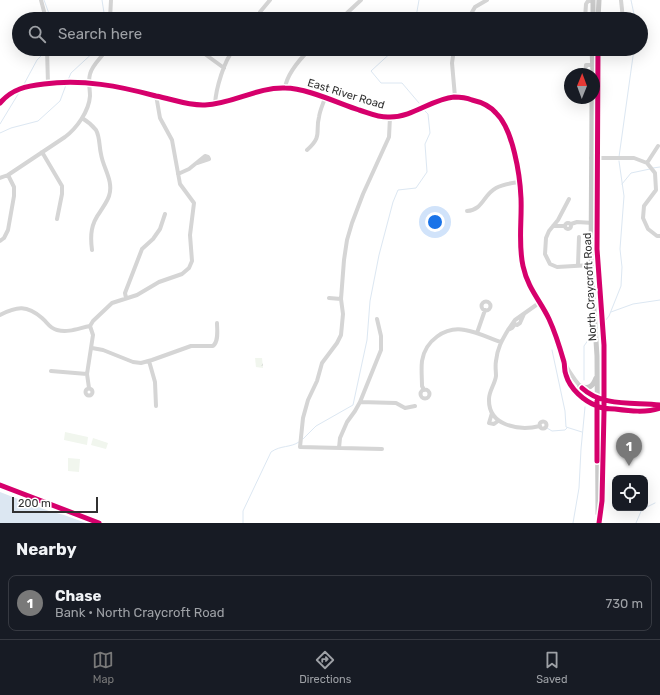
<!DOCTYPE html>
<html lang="en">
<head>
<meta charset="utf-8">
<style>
  body { margin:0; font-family:Rubik,sans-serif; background:#20242c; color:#f1f3f6 }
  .controls { position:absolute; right:12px; bottom:12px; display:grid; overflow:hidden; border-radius:8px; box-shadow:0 4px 16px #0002 }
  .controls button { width:36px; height:36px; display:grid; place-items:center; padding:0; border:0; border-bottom:1px solid #363941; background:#171b24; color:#f1f3f6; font:20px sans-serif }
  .compass { position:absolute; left:564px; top:68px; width:36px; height:36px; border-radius:50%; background:#171b24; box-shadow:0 4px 16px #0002; rotate:1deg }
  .scale { position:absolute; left:12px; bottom:10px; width:86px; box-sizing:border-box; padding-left:4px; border:2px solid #313131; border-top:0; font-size:11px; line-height:14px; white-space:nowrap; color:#313131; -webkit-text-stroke:3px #fff; paint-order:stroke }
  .you { position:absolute; left:435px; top:222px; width:14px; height:14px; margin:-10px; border:3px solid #fff; border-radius:50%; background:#1a73e8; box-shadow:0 0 0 6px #1a73e833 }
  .badge { display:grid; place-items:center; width:26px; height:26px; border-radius:50%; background:#797979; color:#fff; font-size:13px; font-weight:700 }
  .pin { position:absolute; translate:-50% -33px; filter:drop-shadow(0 1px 2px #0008) }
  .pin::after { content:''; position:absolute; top:21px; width:14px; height:12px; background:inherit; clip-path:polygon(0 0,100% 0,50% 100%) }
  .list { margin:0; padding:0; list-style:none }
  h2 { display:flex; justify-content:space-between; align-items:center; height:52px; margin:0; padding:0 16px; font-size:17px }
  h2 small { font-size:13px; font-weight:400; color:#9ea1a6 }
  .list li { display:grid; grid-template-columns:26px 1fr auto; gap:12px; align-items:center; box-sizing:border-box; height:56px; margin:0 8px 8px; padding:0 8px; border:1px solid #363941; border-radius:8px }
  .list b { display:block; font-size:15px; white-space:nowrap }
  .list p { margin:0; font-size:13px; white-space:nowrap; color:#9ea1a6 }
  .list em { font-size:13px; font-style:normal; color:#9ea1a6 }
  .icon { flex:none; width:22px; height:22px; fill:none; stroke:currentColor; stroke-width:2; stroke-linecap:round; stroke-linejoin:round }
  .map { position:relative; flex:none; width:660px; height:523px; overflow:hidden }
  .search { position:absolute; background:#171b24; box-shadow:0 4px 16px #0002; left:12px; right:12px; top:12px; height:44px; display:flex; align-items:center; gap:10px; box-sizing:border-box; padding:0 14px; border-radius:22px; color:#9ea1a6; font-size:15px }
  .sheet { height:116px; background:#171b24 }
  nav { display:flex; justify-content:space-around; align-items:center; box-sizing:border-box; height:56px; border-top:1px solid #363941; background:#171b24; font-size:11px; color:#9ea1a6 }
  nav a { display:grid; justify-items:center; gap:2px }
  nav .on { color:#797979 }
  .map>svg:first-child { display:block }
  .park { fill:url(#park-crowns) }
  .pitch { fill:#f1f6ee }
  .water { fill:#dce7f2 }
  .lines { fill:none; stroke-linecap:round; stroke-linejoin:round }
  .stream { stroke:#dce7f2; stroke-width:1 }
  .minor { stroke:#d5d5d5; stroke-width:4 }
  .major { stroke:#c9c9c9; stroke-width:5 }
  .cycleway-casing { stroke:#fff; stroke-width:8 }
  .cycleway { stroke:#d6006c; stroke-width:5 }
  .labels { text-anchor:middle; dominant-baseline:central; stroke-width:4; stroke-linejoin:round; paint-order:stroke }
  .street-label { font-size:11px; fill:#313131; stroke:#fff }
</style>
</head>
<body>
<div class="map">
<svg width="660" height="523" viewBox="0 0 660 523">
  <defs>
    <pattern id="park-crowns" width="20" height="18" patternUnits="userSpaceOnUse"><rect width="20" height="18" fill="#f1f6ee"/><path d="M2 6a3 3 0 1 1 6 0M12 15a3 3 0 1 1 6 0" fill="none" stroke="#cfd3cd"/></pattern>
  </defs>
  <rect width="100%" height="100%" fill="#fff"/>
  <path class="park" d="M255 358H262L263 368 256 367Z"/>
  <path class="pitch" d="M65 432 88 437 87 445 64 440Z
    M93 438 108 443 106 449 91 445Z
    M68 458 80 459 79 472 68 471Z"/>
  <path class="water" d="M0 492 49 511 64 515 86 523H0Z"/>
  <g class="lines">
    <path class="stream" d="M44 0 51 19
      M102 0 105 19
      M631 0 635 19
      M413 19 416 17 419 0
      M395 49 371 71 381 83H402L419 103
      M68 80 71 73 97 49
      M23 86 37 60 45 52
      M0 124 20 91
      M0 133 11 128 38 121 60 101 66 85
      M619 157 634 49
      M653 168 660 167
      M622 184 631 173 650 169
      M611 312 633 304 660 300
      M605 321 609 316 621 286 622 267 620 249 624 196 619 161
      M552 350 565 411 566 427 582 432
      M584 380V346L593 333
      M547 428 552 431 565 430 567 428
      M303 439 316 426 353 405 367 340 370 301 379 255 393 202 398 190 416 188 427 172 425 144 430 133 428 114 425 111
      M645 508 655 503
      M243 523V511L271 452C281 445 290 448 299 442
      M573 523 579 488 581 449 585 407
      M636 523 642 509 644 508"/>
    <path class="minor" d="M41 0 46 19
      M621 0 623 19
      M110 19 111 0
      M258 19 260 12 270 0
      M343 19 347 13 361 0
      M468 19 475 7 487 0
      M585 19 586 4 588 1H593
      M47 49 48 84
      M198 49 224 68
      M454 49 452 63 455 97
      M585 74 586 65H596
      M569 84H570
      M285 88C287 73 300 59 310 49
      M0 103C12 89 26 86 44 84 83 79 119 86 156 96 172 99 189 106 205 105 233 104 257 87 285 88 306 88 338 103 359 110 369 113 379 118 390 117 413 117 432 99 454 97 460 97 467 98 472 100 481 102 490 106 496 113 513 129 520 175 521 198 522 221 518 244 523 266 528 289 540 300 549 319 555 332 560 348 564 362 565 366 564 371 566 375 570 389 584 401 597 406 603 409 609 409 615 409 630 411 646 413 660 408
      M215 104C216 88 224 61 234 49
      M82 118C87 121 92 125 96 130 100 137 99 146 101 154 103 168 114 181 109 196 107 202 103 207 100 212 91 224 90 235 92 250
      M307 150C323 136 315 132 319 117 320 110 323 104 325 98
      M42 152 62 186V194L57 219
      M591 158H634L647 163 655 173 656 190 644 206 643 218 648 229 657 236H660
      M647 163 658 146
      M178 174 189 169 205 156 208 157 209 159 197 163
      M0 178 8 175 65 137C77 128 89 111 90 96 90 89 88 81 90 74 92 65 102 57 107 49
      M569 199 558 220 549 231 546 238 545 254 550 264 557 267 591 265
      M467 211C483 210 483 195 496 188 503 184 512 183 519 182
      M565 226a3 3 0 1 1 6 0a3 3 0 1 1-6 0Z
      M571 224 577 222 593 223
      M553 226H565
      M0 241 4 238 8 230 14 196V187L8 175
      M578 265 579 237
      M126 298 125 293 142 249 153 239 160 229 165 214
      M329 298 341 299
      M481.5 306a4.5 4.5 0 1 1 9 0a4.5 4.5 0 1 1-9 0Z
      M524 314 520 323 517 325 515 324 512 328 508 330 515 320 539 303
      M0 315C17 306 27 305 42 318 48 323 49 328 57 330 69 333 79 328 90 326
      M508 330C502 340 497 349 496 361 495 366 496 371 496 376 495 384 489 391 489 399 488 426 519 431 540 426
      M477 333 485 310
      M92 348 103 350 133 362 141 363 152 360 191 346H213C219 341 217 330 217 323
      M149 361 155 382 156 406
      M565 364C570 373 576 383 585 391 603 406 638 402 660 405
      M51 371 87 374
      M89 388 87 374 93 335 90 326 93 321 112 303 137 295 159 282 182 274 189 268 192 261 190 235 194 203 180 184 172 140 160 118 156 95
      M85.5 392a3.5 3.5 0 1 1 7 0a3.5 3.5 0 1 1-7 0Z
      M420.5 394a4.5 4.5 0 1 1 9 0a4.5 4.5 0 1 1-9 0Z
      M424 390 422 386C422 378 421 369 422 361 425 341 445 326 465 330 477 332 489 338 501 342
      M360 402 396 403 405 408 415 406
      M492 413 489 423 494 424 498 421
      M539.5 425a3.5 3.5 0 1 1 7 0a3.5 3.5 0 1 1-7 0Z
      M339 448 340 438 347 422 355 411 360 402 381 350V336L377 319
      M382 449 300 447 303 418 308 400 317 381 322 363 337 343 341 335 343 314 341 299 344 260 347 240 352 223 363 194 389 137 390 117"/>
    <path class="major" d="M593 19V0
      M598 19 599 0
      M592 49 593 74
      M598 49 597 249 604 345V412L602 501 599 523
      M592 98 591 265 597 356 598 514
      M580 386C589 390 593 386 596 378"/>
    <g class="cycleway-casing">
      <path id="cycleway" d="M598 49 597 249 604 345V412L602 501 599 523
        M0 103C12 89 26 86 44 84 83 79 119 86 156 96 172 99 189 106 205 105 233 104 257 87 285 88 306 88 338 103 359 110 369 113 379 118 390 117 413 117 432 99 454 97 460 97 467 98 472 100 481 102 490 106 496 113 513 129 520 175 521 198 522 221 518 244 523 266 528 289 540 300 549 319 555 332 560 348 564 362 565 366 564 371 566 375 570 389 584 401 597 406 603 409 609 409 615 409 630 411 646 413 660 408
        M582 388C602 407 634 402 660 405
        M597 461V401
        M0 485 99 523"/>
    </g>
    <use href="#cycleway" class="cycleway"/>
  </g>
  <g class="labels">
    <g class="street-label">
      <text transform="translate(346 94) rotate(17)">East River Road</text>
      <text transform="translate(590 287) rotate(-93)">North Craycroft Road</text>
    </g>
  </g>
</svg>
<div class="controls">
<button><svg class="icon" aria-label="locate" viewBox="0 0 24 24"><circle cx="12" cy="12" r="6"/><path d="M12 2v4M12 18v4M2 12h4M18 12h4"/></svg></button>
</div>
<svg class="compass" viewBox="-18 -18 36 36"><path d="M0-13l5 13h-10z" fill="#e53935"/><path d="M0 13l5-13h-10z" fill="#9ea1a6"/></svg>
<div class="scale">200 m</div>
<div class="you"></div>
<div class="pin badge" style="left:629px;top:466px">1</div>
<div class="search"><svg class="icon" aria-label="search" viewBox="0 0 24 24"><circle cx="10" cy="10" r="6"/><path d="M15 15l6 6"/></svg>Search here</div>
</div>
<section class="sheet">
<h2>Nearby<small></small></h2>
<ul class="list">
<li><span class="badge">1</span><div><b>Chase</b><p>Bank · North Craycroft Road</p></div><em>730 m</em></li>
</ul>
</section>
<nav>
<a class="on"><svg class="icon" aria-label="map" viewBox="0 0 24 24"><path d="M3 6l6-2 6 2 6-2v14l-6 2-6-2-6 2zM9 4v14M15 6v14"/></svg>Map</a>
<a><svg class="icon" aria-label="directions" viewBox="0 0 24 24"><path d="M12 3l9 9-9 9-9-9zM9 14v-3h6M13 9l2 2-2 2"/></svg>Directions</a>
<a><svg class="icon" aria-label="saved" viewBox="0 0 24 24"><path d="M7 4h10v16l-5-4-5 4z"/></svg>Saved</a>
</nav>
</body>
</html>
